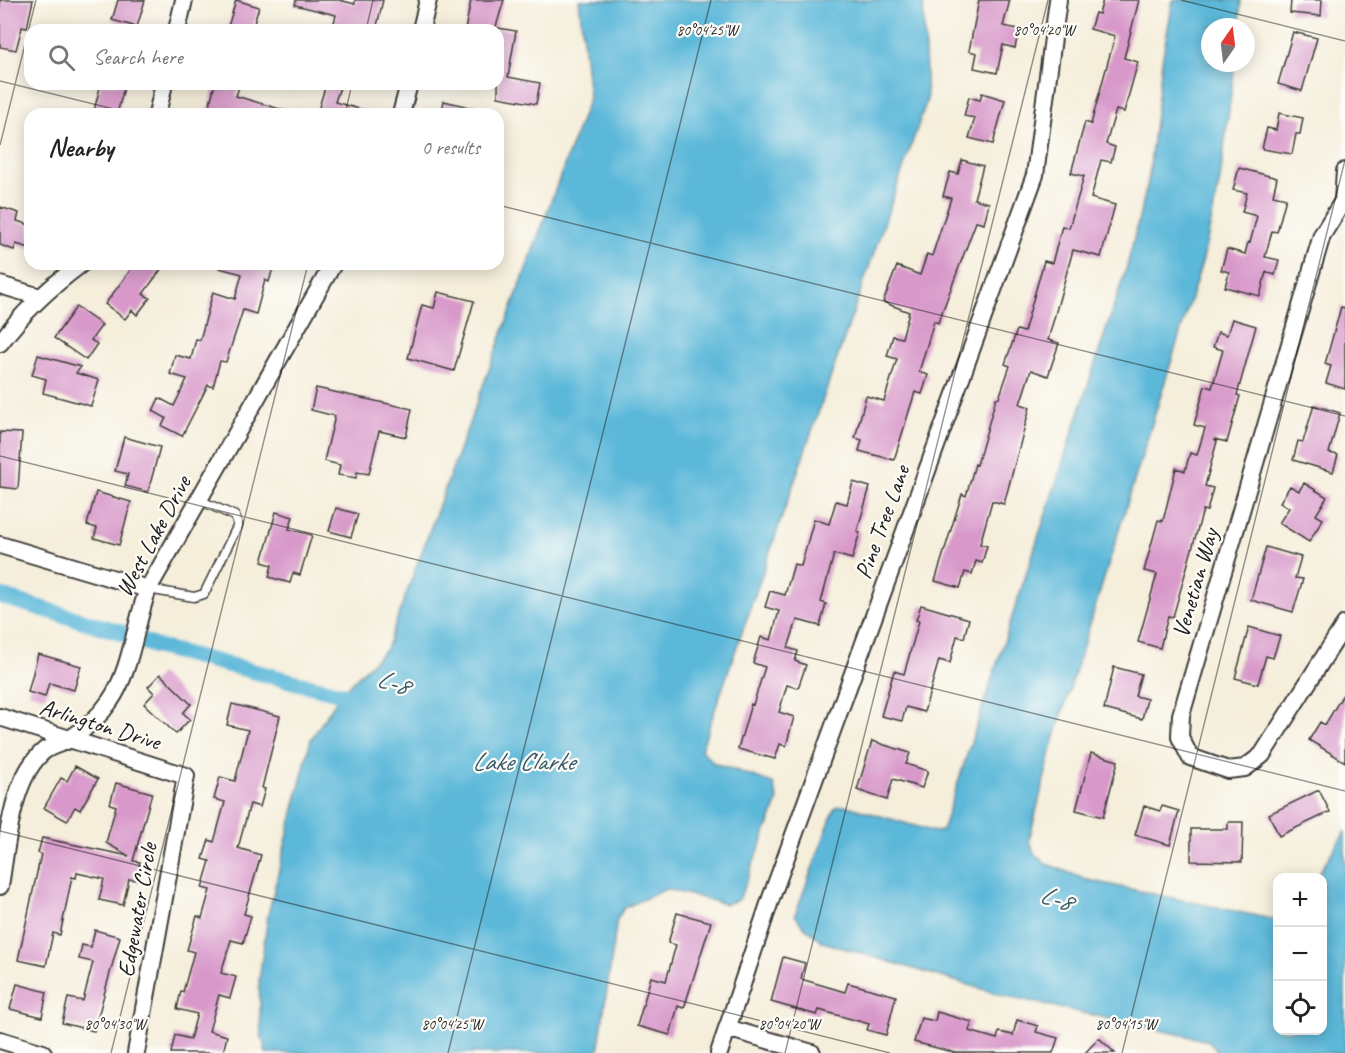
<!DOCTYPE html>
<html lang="en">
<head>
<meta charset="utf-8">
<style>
  body { margin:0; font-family:Caveat,sans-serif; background:#f2f2f2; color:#222 }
  .controls { position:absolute; right:18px; bottom:18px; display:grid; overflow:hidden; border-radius:12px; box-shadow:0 3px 15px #0003 }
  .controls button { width:54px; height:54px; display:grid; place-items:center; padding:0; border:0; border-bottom:2px solid #e0e0e0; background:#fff; color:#222; font:30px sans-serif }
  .compass { position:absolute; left:1201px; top:18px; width:54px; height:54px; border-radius:50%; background:#fff; box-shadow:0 3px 15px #0003; rotate:14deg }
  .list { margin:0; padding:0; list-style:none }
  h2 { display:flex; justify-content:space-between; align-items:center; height:78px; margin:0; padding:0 24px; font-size:26px }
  h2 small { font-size:20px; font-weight:400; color:#767676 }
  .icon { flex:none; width:33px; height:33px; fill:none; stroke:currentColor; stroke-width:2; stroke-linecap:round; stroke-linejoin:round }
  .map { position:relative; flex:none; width:1345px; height:1053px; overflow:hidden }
  .search { position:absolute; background:#fff; box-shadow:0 3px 15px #0003; left:24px; top:24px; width:480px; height:66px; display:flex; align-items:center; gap:15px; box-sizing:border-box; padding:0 21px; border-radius:18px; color:#767676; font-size:22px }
  .panel { position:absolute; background:#fff; box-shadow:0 3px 15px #0003; left:24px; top:108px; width:480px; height:162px; border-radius:18px }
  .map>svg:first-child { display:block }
  .water { fill:#5bb8d9; stroke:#3c6a7a; stroke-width:1.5 }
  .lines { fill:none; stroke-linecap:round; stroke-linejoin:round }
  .canal { stroke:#5bb8d9; stroke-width:16 }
  .building { fill:#d899ca }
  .lane-casing { stroke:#3d3c39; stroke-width:11 }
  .street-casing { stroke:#3d3c39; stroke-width:20 }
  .lane { stroke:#fff; stroke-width:8 }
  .street { stroke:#fff; stroke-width:16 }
  .ticks { fill:none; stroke:#1c1c1c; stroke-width:1.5; stroke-opacity:0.45 }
  .labels { text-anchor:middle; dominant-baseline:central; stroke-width:4.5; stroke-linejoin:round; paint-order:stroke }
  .street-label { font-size:24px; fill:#1c1c1c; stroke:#fdfcf7 }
  .water-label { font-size:26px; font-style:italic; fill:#355a68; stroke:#fdfcf7 }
  .ticks-label { font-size:15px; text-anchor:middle; fill:#1c1c1c; stroke:#fdfcf7; stroke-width:4.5; stroke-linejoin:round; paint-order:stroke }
</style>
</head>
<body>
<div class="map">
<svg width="1345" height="1053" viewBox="0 0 1345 1053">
  <rect width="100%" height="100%" fill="#fdfcf7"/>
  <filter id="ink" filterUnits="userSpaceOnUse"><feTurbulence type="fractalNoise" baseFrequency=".0167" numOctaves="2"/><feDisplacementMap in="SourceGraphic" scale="12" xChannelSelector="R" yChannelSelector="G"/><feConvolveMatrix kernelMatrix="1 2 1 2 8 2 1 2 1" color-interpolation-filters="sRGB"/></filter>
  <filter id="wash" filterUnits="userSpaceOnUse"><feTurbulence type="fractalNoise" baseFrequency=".008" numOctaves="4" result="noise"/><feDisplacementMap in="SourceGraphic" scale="24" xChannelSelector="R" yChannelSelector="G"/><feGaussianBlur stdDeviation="1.35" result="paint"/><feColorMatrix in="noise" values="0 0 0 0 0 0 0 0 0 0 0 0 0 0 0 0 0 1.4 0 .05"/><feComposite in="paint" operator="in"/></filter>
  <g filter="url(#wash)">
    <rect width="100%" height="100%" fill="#f5eedb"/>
    <path class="water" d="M579 0H923L927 100 701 750 714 763 773 783 778 801 739 900 725 904 666 889 624 908 617 919 598 1053H266L261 1034 259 981 268 915 311 739 342 692 386 649 589 98Z
      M1173 0H1241L1239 27H1210V63H1235L1220 180 1203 259 1054 740 1029 840 1035 855 1047 864 1088 880 1277 920 1278 1030H1322V878L1316 877 1345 832V1053H1216L1217 1050 1209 1041 1002 995 823 942 802 925 795 915 834 810 838 806H847L935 832 942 831 1127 266 1148 182 1162 61Z"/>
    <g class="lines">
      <path class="canal" d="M0 596 120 632 154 646 362 699"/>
    </g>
    <g id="blocks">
      <path class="building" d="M0 0H33L27 28 22 27 16 50 0 47Z
        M118 0H145L137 27 112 20Z
        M236 0 259 7 252 30H227Z
        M296 0H339L355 4V0H383L376 30H332L336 15 295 5Z
        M471 0H504L495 30H465Z
        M979 0H1010L1003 26 1019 29 1015 48 1003 45 997 73 974 68 977 53 969 51Z
        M1103 0H1139L1124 58 1138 62 1124 112 1116 110 1106 144 1115 147 1111 162 1101 160 1091 198 1115 205 1101 257 1073 250 1048 340 1059 343 1048 376 1031 370 1020 404 1030 407 1004 504 992 501 980 544 987 546 982 563 976 561 972 574 965 572 960 588 935 581 962 494 966 496 975 464 977 465 996 398H999L1010 366 1005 364 1017 330 1024 332 1044 261 1052 263 1062 226 1069 228 1084 176 1071 173 1085 122 1091 124 1115 36 1090 29 1095 13 1099 14Z
        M1291 0H1322L1321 16 1290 13Z
        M498 28 516 31 508 77 540 83 536 104 498 97Z
        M1293 32 1317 38 1302 91 1278 84Z
        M101 84H125L117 114H93Z
        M215 84H240L236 96 283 110 282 114H207Z
        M326 84H341L335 102 363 110 362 114H317Z
        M982 93 1005 100 993 144 969 138 975 118 964 116 969 97 980 100Z
        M444 101 478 109V114H441Z
        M1279 113 1303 118 1300 134H1296L1292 154 1262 149 1267 128 1276 130Z
        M962 160 983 166 974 199 989 203 984 224 976 222 938 323 934 321 919 372 928 375 922 394 915 392 894 460 859 451 862 440 855 438 866 396 884 401 897 359 887 356 893 336 902 338 909 312 883 302 897 266 920 275 927 254 932 256 951 198 943 196 950 172 958 174Z
        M1239 168 1277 178 1273 195 1286 198 1277 232 1272 231 1265 257 1279 260 1275 275 1266 272 1260 296 1225 287 1229 272 1221 270 1227 249 1245 254 1248 242 1250 243 1257 216 1242 212 1247 193 1233 190Z
        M0 207 19 213 17 221 30 225V248L16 244 14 250 0 245Z
        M135 264H165L143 294 150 298 137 315 132 310 125 319 105 304Z
        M219 264H274L269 282 265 280 256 314 243 310 226 362 220 361 213 387 208 385 182 436 162 426 166 418 153 411 159 398 174 406 187 379 170 374 175 355 191 359 196 339 200 340 213 292 235 299 242 274 219 268Z
        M438 292 474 301 454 371 408 358 422 305 434 308Z
        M76 307 102 325 91 340 97 344 86 360 54 338Z
        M1341 307 1345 308V389L1326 383 1331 366 1325 364Z
        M1232 319 1256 326 1237 395 1240 396 1227 442 1214 439 1217 441 1205 486 1213 488 1207 511 1203 510 1173 617 1168 616 1160 648 1138 642 1157 574 1144 571 1158 520 1163 521 1176 468 1185 471 1190 453 1197 455 1205 428 1194 425 1205 386 1212 388 1223 350 1213 347 1218 332 1227 335Z
        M38 355 81 367 76 373 99 380 91 406 43 393 46 379 32 375Z
        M316 388 412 409 406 437 379 431 369 474 357 472 356 478 338 475 340 465 324 461 335 416 311 410Z
        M1314 405 1340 413 1329 453 1338 455 1333 472 1293 460 1298 441 1303 442Z
        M0 432 22 433 18 489 0 487Z
        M124 437 160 447 148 492 125 486 128 474 115 471Z
        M853 482 870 487 857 531 860 532 852 559 834 554 821 602 826 604 820 626 797 620 788 648 798 651 795 661 806 665 798 688 787 685 779 712 794 717 786 746 780 744 775 759 738 749 751 704 753 705 765 667 753 663 761 637 771 640 779 611 765 607 770 591 785 595 794 564 801 566 814 519 829 524 836 501 847 504Z
        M1304 483 1327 497 1316 515 1323 519 1309 542 1279 523 1289 508 1280 502 1290 486 1299 491Z
        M96 492 131 502 119 545 94 538 97 528 87 525Z
        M336 508 358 514 351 537 329 531Z
        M276 512 293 517 289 529 312 535 300 575 293 573 290 583 269 577 272 565 262 562Z
        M1266 547 1301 557 1295 578 1303 579 1293 612 1251 600Z
        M921 605 969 619 964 638 957 636 950 663 939 660 924 712 906 707 902 721 881 716 894 671 904 674 919 621 916 620Z
        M1249 627 1280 636 1273 658 1266 656 1258 684 1235 678Z
        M38 654 81 666 74 690 49 683 45 697 28 692Z
        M1114 667 1141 674 1135 696 1147 699 1142 719 1104 709Z
        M160 674 191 704 183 713 190 719 176 734 144 704 154 693 148 687Z
        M1345 691V762L1309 740 1320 722 1325 725Z
        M232 704 280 716 262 788 265 789 260 807 250 804 238 848 261 855 244 914 251 916 243 943 231 940 221 973 236 977 230 998 219 995 209 1031 227 1036 223 1053H171L175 1035 190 1039 197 1014 177 1009 181 991 183 992 194 952 187 950 197 916 202 918 210 890 202 888 210 861 203 859 209 840 214 842 225 802 214 799 220 777 235 781 248 730 227 725Z
        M872 741 910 753 906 764 928 771 922 788 893 779 887 800 857 790Z
        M1091 753 1118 761 1103 817 1076 810Z
        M75 766 98 779 80 810 75 807 67 821 44 808 61 778 67 781Z
        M116 783 152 793 133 861 140 862 136 880 129 879 123 905 99 900 104 879 77 873 76 878 72 877 60 935 53 933 46 966 18 960 41 854 38 853 42 838 129 856 106 843 116 806 110 804Z
        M1319 790 1330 812 1279 836 1269 814Z
        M1144 806 1160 811 1162 806 1179 811 1170 845 1135 835Z
        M1228 822H1243L1242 862 1191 861V829H1228Z
        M677 913 711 922 684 1008 678 1006 670 1035 637 1026 651 977 666 981 676 945 668 943Z
        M95 930 120 937 94 1031 62 1023 68 998 83 1001 93 962 79 959 82 945 91 947Z
        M783 957 805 963 801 979 845 992 848 983 896 996 886 1035 867 1030 869 1024 819 1010 817 1015 771 1002Z
        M17 984 47 992 42 1017 10 1009Z
        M937 1012 972 1022 969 1031 997 1039 999 1032 1013 1035 1017 1020 1038 1026 1036 1032 1058 1038 1053 1053H956L914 1042 921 1018 935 1021Z
        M1099 1038 1115 1053H1085Z"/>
    </g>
  </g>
  <g filter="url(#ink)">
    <use href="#blocks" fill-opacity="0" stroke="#3d3c39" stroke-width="1.5"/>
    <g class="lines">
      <g class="lane-casing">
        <path id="lane" d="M148 589 194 597 204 594 238 525 235 516 199 500"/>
      </g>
      <g class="street-casing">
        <path id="street" d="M177 30 184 0
          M421 30 428 0
          M157 114 164 84
          M401 114 409 84
          M1343 201 1345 171
          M1345 204 1343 201 1322 235 1181 715 1180 737 1190 757 1228 770 1245 768 1262 755 1345 624
          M0 285 40 297
          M0 343C23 312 50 287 81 264
          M0 545 148 589
          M0 717 186 776 136 1053
          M0 886C7 845 11 777 45 750 53 745 63 743 70 739 85 729 100 716 110 701 131 671 135 624 148 589L333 264
          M727 1028 812 1053
          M0 1040 43 1053
          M719 1053 771 898 1035 175 1058 0"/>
      </g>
      <use href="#lane" class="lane"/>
      <use href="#street" class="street"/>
    </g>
  </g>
  <path class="ticks" d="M1181 0 1345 41M366 30 373 0M0 81 134 114M345 114 352 84M0 145 36 0M498 205 1345 416M0 456 1345 791M0 831 890 1053M111 1053 308 264M448 1053 711 0M785 1053 1048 0M1122 1053 1345 160"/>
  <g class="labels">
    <g class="street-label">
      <text transform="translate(882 522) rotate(-70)">Pine Tree Lane</text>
      <text transform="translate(153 536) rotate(-62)">West Lake Drive</text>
      <text transform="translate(1195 583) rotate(-74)">Venetian Way</text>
      <text transform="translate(100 724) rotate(17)">Arlington Drive</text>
      <text transform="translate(137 910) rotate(-80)">Edgewater Circle</text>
    </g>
    <g class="water-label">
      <text transform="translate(393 682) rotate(18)">L-8</text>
      <text x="523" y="761">Lake Clarke</text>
      <text transform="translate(1056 898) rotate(18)">L-8</text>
    </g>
  </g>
  <g class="ticks-label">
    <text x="707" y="35">80°04'25"W</text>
    <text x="1044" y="35">80°04'20"W</text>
    <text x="115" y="1029">80°04'30"W</text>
    <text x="452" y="1029">80°04'25"W</text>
    <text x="789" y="1029">80°04'20"W</text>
    <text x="1126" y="1029">80°04'15"W</text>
  </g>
</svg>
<div class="controls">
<button>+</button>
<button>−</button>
<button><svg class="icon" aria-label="locate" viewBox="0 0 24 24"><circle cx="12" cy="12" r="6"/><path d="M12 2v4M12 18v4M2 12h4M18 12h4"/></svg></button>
</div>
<svg class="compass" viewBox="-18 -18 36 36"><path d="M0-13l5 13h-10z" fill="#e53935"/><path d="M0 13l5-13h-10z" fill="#767676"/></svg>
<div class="search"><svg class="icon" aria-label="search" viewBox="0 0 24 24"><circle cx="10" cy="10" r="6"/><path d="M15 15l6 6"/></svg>Search here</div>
<section class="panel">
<h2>Nearby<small>0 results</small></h2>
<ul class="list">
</ul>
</section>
</div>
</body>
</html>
